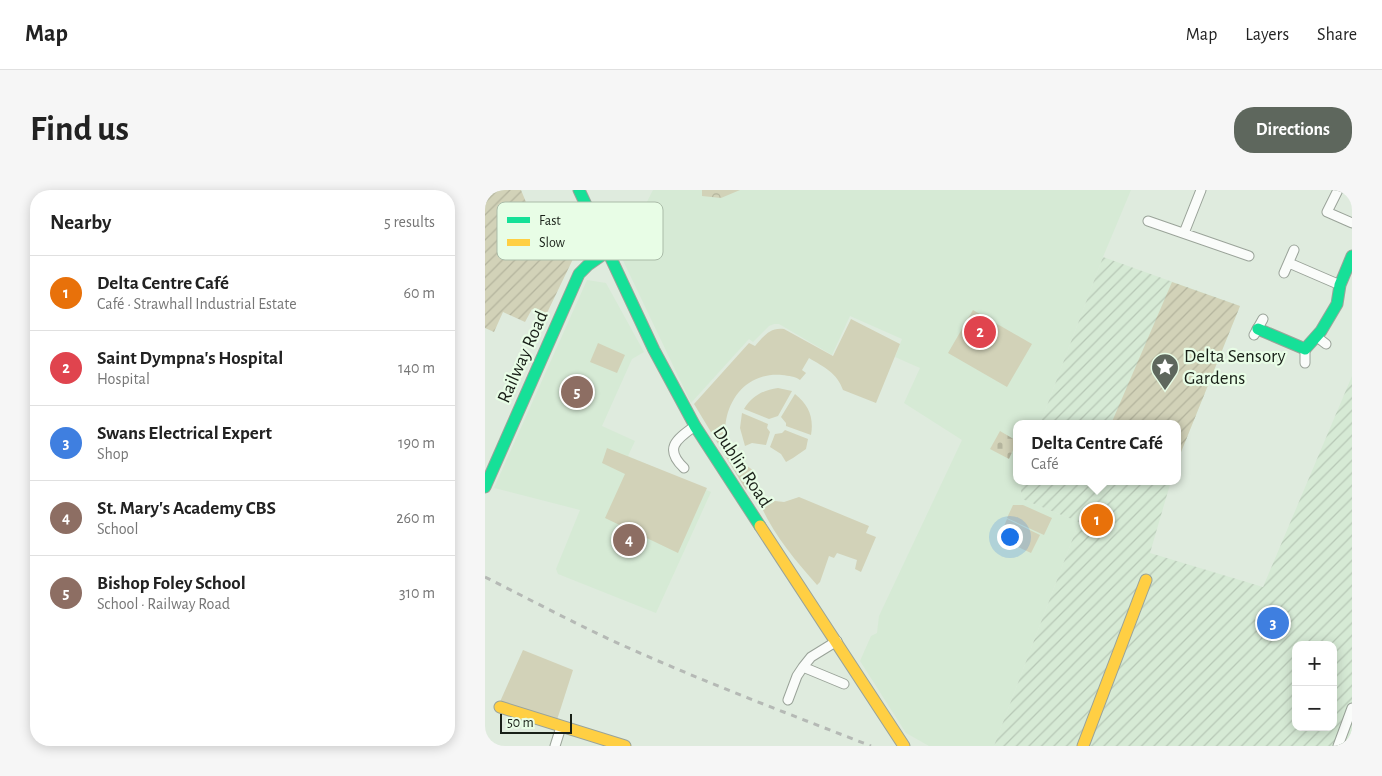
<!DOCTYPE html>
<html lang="en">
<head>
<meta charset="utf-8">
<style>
  body { margin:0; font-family:"Alegreya Sans",sans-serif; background:#f6f6f6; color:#222 }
  .controls { position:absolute; right:15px; bottom:15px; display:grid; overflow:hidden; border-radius:10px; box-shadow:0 2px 12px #0003 }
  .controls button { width:45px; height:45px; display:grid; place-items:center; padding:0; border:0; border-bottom:1px solid #e0e0e0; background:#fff; color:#222; font:25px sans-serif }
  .scale { position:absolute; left:15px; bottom:12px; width:72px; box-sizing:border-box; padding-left:5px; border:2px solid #192018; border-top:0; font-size:14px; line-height:18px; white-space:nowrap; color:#192018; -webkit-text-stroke:4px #e8fde6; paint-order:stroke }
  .you { position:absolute; left:524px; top:346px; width:18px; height:18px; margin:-12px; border:4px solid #fff; border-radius:50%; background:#1a73e8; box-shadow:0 0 0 8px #1a73e833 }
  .badge { display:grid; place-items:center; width:32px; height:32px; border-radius:50%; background:#5e675d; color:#fff; font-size:16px; font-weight:700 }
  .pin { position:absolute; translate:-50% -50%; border:2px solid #fff; box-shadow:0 1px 5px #0006 }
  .popup { position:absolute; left:528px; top:230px; width:168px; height:65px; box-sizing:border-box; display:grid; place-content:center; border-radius:10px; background:#fff; filter:drop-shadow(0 1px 4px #0005); font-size:16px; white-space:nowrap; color:#767676 }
  .popup b { font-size:19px; color:#222 }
  .popup::after { content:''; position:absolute; left:50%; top:100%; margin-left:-10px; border:10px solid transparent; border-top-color:#fff }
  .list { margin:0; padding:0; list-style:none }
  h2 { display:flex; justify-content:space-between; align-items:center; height:65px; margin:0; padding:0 20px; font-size:21px }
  h2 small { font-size:16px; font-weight:400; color:#767676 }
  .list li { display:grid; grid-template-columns:32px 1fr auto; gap:15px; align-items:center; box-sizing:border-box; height:75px; padding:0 20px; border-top:1px solid #e0e0e0 }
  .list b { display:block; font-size:19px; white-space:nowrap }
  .list p { margin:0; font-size:16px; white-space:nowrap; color:#767676 }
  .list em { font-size:16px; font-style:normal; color:#767676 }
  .map { position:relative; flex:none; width:867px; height:556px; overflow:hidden; border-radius:20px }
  header { display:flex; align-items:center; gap:30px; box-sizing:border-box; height:70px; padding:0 25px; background:#fff; border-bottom:1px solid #e0e0e0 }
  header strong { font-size:24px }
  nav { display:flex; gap:28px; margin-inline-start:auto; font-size:18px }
  .intro { display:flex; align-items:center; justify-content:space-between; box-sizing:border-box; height:120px; padding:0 30px }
  h1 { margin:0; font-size:35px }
  .button { padding:12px 22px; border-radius:20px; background:#5e675d; color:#fff; font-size:18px; font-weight:700 }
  main { display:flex; gap:30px; padding:0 30px }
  aside { flex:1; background:#fff; border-radius:20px; box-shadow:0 2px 12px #0003 }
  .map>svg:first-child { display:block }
  .built { fill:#d6ead5 }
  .industrial { fill:url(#industrial-furrows); fill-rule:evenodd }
  .green { fill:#d2d2b8 }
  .forest { fill:url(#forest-crowns) }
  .cemetery { fill:url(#cemetery-stones) }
  .garden { fill:url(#garden-furrows) }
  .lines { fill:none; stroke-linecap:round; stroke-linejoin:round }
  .street-casing { stroke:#9aa399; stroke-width:11 }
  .fast-casing { stroke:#9aa399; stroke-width:13 }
  .slow-casing { stroke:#9aa399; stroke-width:13 }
  .street { stroke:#fafcfa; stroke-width:9 }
  .fast { stroke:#16e098; stroke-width:11 }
  .slow { stroke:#ffcf43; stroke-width:11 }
  .rail { stroke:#b5b9b5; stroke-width:3; stroke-dasharray:6 6; stroke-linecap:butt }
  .labels { text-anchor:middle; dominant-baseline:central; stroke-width:4.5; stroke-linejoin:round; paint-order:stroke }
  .poi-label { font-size:19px; fill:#192018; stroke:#e8fde6; text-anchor:start }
  .street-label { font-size:19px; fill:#192018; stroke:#e8fde6 }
  .key { fill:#e8fde6; stroke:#aabba8; stroke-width:1 }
  .key-label { font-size:14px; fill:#192018 }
</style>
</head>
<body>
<header>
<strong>Map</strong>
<nav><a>Map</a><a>Layers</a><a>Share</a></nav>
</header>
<div class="intro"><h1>Find us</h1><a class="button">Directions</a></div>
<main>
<aside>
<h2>Nearby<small>5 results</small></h2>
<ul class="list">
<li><span class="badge" style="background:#e8710a">1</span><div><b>Delta Centre Café</b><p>Café · Strawhall Industrial Estate</p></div><em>60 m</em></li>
<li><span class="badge" style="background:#e0444e">2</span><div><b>Saint Dympna's Hospital</b><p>Hospital</p></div><em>140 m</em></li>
<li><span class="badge" style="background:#3f7fe0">3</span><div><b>Swans Electrical Expert</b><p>Shop</p></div><em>190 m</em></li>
<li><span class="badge" style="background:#8d6e63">4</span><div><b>St. Mary's Academy CBS</b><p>School</p></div><em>260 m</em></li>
<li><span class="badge" style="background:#8d6e63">5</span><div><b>Bishop Foley School</b><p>School · Railway Road</p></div><em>310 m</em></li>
</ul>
</aside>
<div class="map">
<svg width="867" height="556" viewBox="0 0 867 556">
  <defs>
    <pattern id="industrial-furrows" width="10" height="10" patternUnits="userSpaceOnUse" patternTransform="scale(1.25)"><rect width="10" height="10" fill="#d6ead5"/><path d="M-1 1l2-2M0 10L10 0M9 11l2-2" fill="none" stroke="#b7c8b6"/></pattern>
    <pattern id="forest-crowns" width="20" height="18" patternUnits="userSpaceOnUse" patternTransform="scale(1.25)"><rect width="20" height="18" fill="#d2d2b8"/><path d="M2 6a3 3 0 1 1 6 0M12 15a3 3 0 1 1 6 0" fill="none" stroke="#b4b49d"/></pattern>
    <pattern id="cemetery-stones" width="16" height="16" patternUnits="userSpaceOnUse" patternTransform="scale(1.25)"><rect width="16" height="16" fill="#d2d2b8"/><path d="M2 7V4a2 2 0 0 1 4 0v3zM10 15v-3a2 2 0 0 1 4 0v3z" fill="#b4b49d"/></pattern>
    <pattern id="garden-furrows" width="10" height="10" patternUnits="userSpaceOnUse" patternTransform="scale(1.25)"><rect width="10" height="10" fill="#d2d2b8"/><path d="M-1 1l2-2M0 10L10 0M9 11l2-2" fill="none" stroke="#b4b49d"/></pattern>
  </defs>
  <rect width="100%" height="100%" fill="#dfebde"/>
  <path class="built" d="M168 0H646L618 67 555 234H532V291H535L537 309 594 332 509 556H444L421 543 375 471 386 446 392 443 394 426 477 250 419 213 435 178 410 167 417 149 365 126 347 165 294 134H289L284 136 268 152 264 149 206 213 133 60 141 53Z
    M102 90 121 93 159 162 147 169 117 236 150 251 143 266 226 302 171 423 73 384 71 379 95 320 9 298Z"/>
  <path class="industrial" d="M618 67 755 116 692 272V234H555Z
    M867 186V556H509L594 332 537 309 535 291H686L665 363 778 397ZM811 455H848V537H811Z"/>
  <path class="green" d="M488 120 547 154 522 197 463 163Z
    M366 129 415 154 391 213 358 200C352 183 339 177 324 168L317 180 321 183 315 190C310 186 304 186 297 185 286 184 274 186 264 193 244 206 233 239 246 261 252 269 261 275 269 281L261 300 209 214 264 153 270 156C279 146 285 137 299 139L348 166Z
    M113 153 140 165 132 183 105 172Z
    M293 198 307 201 293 226 284 229 259 219C267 206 278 200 293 198Z
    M310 204C324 215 329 228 326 245L301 236V233L296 227Z
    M257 223 283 234 282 238 285 242 281 255 267 253 260 256 255 238Z
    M300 240 323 249 321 259 308 268 301 272 296 264 285 257 290 244 297 243Z
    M122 258 222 298 193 363 120 328 140 284 117 273Z
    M314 307 384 336 381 343 391 347 376 382 370 379 372 370 352 363 349 368 344 366 335 392 332 395C309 369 286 342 273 309L299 312Z
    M528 315H538L567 328 559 345 522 328Z
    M522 329 555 345 546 363 514 348Z
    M38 460 88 480 71 533 14 514Z"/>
  <path class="forest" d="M217 0H255L236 8 217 6Z"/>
  <path class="cemetery" d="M515 241 532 251 524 269 505 259Z"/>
  <path class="garden" d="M0 0H36L50 34 47 41 88 69 61 125 47 119 40 132 18 122 9 142 0 138Z
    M687 92 755 116 692 272V234H626Z"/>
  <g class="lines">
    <g class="street-casing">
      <path id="street" d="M853 0 842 22 867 33
        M663 31 764 66
        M699 43 716 0
        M804 73 855 95
        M799 83 809 60
        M769 145 778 129
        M832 147 841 154
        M820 159V173
        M199 278C178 258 192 249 210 236
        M352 451 326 467 318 477 359 494
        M303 510 312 486 318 477
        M70 556 76 537
        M853 556 867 518"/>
    </g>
    <g class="fast-casing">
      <path id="fast" d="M94 0 169 160 210 236 275 336
        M773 139 820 159 836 141 852 114 855 95 867 66
        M0 297 94 84 103 75 123 61"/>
    </g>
    <g class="slow-casing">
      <path id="slow" d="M275 336 419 556
        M15 517 140 556
        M598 556 661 390"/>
    </g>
    <use href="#street" class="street"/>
    <use href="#fast" class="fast"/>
    <use href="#slow" class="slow"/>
    <path class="rail" d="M0 387C42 408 83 430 126 450 211 489 299 522 386 556"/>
  </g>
  <defs>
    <g id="sight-pin" transform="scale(1.4375)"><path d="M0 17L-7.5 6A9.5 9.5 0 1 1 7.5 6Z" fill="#5e675d" stroke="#e8fde6"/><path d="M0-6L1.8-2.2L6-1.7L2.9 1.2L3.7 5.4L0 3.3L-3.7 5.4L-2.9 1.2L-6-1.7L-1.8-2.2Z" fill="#fff"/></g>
  </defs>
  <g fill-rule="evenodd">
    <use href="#sight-pin" x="680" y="177"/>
  </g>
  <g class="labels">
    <g class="poi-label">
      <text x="699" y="166">Delta Sensory<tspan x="699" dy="22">Gardens</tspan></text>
    </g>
    <g class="street-label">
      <text transform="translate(38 167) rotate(-66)">Railway Road</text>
      <text transform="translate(257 277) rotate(57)">Dublin Road</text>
    </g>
  </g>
  <rect x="12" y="12" width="166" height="58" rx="8" class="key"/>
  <rect x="22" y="27" width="23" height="6" fill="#16e098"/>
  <rect x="22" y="49" width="23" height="7" fill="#ffcf43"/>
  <g class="key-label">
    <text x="54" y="35">Fast</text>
    <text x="54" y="57">Slow</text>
  </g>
</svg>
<div class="controls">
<button>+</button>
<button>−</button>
</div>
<div class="scale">50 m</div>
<div class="you"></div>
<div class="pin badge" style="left:612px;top:330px;background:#e8710a">1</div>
<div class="popup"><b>Delta Centre Café</b>Café</div>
<div class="pin badge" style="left:495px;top:142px;background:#e0444e">2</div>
<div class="pin badge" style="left:788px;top:433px;background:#3f7fe0">3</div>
<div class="pin badge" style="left:144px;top:350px;background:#8d6e63">4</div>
<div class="pin badge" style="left:92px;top:202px;background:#8d6e63">5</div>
</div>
</main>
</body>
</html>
